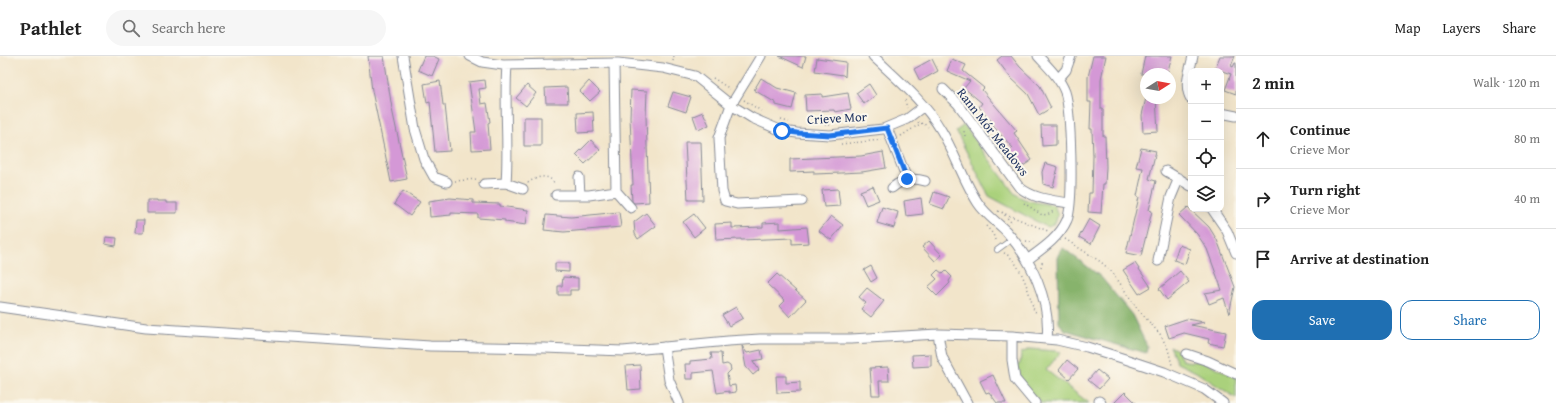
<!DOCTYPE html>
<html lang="en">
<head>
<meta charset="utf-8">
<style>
  body { margin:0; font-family:"Gentium Book Plus",serif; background:#f6f6f6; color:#222 }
  .controls { position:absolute; right:12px; top:12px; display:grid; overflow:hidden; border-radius:8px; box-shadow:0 4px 16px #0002 }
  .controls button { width:36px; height:36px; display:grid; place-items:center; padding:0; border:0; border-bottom:1px solid #e0e0e0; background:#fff; color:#222; font:20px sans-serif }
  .compass { position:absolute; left:1140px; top:12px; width:36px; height:36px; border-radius:50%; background:#fff; box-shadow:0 4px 16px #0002; rotate:79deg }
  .stop { position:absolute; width:12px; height:12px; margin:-9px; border:3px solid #1a73e8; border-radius:50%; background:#fff }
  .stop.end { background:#1a73e8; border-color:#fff; box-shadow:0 1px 4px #0008 }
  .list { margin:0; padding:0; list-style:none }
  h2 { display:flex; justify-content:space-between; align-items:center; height:52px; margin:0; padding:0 16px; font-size:17px }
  h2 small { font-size:13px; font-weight:400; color:#767676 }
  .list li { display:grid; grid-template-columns:26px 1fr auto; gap:12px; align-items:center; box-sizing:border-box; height:60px; padding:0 16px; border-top:1px solid #e0e0e0 }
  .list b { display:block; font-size:15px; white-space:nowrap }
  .list p { margin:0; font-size:13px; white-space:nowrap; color:#767676 }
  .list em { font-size:13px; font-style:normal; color:#767676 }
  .actions { display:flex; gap:8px; padding:12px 16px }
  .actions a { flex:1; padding:9px 0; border:1px solid #1f6fb2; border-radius:12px; text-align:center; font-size:14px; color:#1f6fb2 }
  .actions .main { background:#1f6fb2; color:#fff }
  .icon { flex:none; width:22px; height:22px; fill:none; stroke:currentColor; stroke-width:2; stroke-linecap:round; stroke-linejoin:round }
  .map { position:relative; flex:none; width:1236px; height:347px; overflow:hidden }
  header { display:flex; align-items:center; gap:24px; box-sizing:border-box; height:56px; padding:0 20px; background:#fff; border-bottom:1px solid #e0e0e0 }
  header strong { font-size:19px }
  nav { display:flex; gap:22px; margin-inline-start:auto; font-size:14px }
  .search { width:280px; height:36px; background:#f6f6f6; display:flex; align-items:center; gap:10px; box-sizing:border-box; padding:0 14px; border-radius:22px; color:#767676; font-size:15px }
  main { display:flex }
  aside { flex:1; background:#fff }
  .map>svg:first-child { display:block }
  .green { fill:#aad17c; stroke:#62806d }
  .forest { fill:#87b36c; stroke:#517165 }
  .building { fill:#d498d6 }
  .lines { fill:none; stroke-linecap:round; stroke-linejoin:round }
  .lane-casing { stroke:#868a94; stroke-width:6 }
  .street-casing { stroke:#868a94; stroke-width:11 }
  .path { stroke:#868a94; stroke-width:1.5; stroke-dasharray:1 3; stroke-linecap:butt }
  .lane { stroke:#fff; stroke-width:4.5 }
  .street { stroke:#fff; stroke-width:9 }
  .route { stroke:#1a73e8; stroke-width:5 }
  .labels { text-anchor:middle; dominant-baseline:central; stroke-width:4; stroke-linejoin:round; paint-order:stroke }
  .street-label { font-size:13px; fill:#1b2f5e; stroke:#fbf7ec }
</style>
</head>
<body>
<header>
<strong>Pathlet</strong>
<div class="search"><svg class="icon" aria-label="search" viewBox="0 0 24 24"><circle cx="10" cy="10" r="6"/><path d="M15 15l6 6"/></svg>Search here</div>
<nav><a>Map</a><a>Layers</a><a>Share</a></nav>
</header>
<main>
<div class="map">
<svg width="1236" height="347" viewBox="0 0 1236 347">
  <rect width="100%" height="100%" fill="#fbf7ec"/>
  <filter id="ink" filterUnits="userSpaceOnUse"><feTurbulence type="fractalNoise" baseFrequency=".025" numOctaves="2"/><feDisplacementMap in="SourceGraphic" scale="8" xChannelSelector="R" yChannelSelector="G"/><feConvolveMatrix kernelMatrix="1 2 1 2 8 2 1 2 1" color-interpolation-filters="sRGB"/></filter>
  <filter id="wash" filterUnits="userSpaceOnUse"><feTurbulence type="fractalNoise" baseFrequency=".012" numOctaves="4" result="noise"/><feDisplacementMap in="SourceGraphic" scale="16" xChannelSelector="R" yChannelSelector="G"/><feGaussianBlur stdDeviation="0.9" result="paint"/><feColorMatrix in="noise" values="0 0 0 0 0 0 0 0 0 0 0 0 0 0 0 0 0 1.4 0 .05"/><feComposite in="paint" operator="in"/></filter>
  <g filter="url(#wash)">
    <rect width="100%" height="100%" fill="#f2e5ca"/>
    <path class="green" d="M964 69 1014 137C1025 146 1041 147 1054 149L1058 159 1055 167 1049 171 1043 169 989 140 956 75Z
      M1170 290 1177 294 1182 304C1191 307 1198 304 1207 307 1217 311 1227 317 1236 322V342L1196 316 1177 307Z
      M1030 293 1056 295 1061 296 1046 314 1089 347H1041C1029 334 1020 328 1017 309L1020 308 1021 297Z"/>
    <path class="forest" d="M1063 192 1101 221 1132 259 1147 290 1146 297 1065 274 1059 267 1058 199Z"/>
    <g id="blocks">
      <path class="building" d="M368 0H384L392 53 407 123 391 126 372 35Z
        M424 0H433L439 3 432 20 418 14Z
        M779 0H806L803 11Z
        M1002 0H1011L1020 11 1040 30 1051 52 1039 59 1028 38 1010 21 997 4Z
        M1093 0H1106L1101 23V53H1103V80H1105L1106 111 1105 128H1103L1101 157 1088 156 1089 137H1092L1093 100 1092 73H1090L1091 46H1088V21Z
        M1145 0H1172L1167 18H1141Z
        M1220 0H1235L1231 10 1233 11 1235 7H1236V38L1225 34 1231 18 1222 15H1214Z
        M817 2 846 6 845 21 843 19 815 15Z
        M932 3 938 15 920 25 914 13Z
        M952 3 966 9 963 15 984 32 982 34 1017 75 1014 77 1032 104 1020 112 1009 95 1013 92 992 69 994 68 979 51 982 47 964 32 970 25 947 15Z
        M761 22 777 32 796 37 792 53 776 49V47L754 34Z
        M485 24 486 32 479 33 481 48 487 47 490 66 488 67 490 93 472 94 471 76H476L469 26Z
        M440 25 443 49H445L450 95 435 96 430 46 427 47 424 28Z
        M589 25 600 36 590 45 580 35Z
        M869 28 876 39 864 48 856 37Z
        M527 29 536 37 526 50 516 42Z
        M567 31 568 47H546L545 32Z
        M631 34 647 35 646 61 649 146 634 147 632 145 631 129H633L630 61Z
        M673 36 691 41 686 56 668 50Z
        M848 37 851 53 835 56 834 54 806 55 805 39 822 38V41Z
        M1146 42H1156L1158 75 1143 76 1142 59Z
        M593 56 594 76 578 77 577 57Z
        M703 56 709 69 698 74 693 60Z
        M524 61H541V90H524Z
        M1041 69H1056V89L1042 90Z
        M591 84 600 94 585 108 576 99Z
        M685 86H701L703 144H688Z
        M1141 92 1156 95 1149 123 1156 125 1149 154 1152 155 1141 200 1126 197 1139 141 1137 140 1143 112 1136 111Z
        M883 96 886 112 862 116 841 117 814 118V115L790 116V103L861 100Z
        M1045 107 1058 111 1053 131 1043 128 1042 116Z
        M873 130 879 144 866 149 860 135Z
        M838 133 840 150 824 151 822 134Z
        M403 135 420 146 410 160 394 148Z
        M934 136 949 141 944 153 930 148Z
        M450 142 473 144V147L500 148V150L528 154 526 169 505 166V164L478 162V158L451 157V159L430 161 429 145Z
        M921 142 923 158 906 160 904 145Z
        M147 144H157V145H166V147H177V157H147Z
        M882 151 898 156 894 172 877 167Z
        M1188 151 1209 171 1217 184 1235 231 1229 258 1224 242 1209 248 1205 237 1222 234 1207 193 1197 178 1179 159Z
        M619 156 621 171 564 176 544 174 546 159 571 161Z
        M646 157 656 170 638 183 635 178 634 166Z
        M694 158 705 172 694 181 683 166Z
        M831 160 843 169 831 184 819 175Z
        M1089 163 1100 170 1091 188 1079 181Z
        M136 164H144L143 177H135Z
        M780 166V173L807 171 809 187 792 188V182L741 184V183L716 184 715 168 732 167V172L763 171V167Z
        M106 181 117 182 116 190 105 188Z
        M929 185 942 199 935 205 922 191Z
        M1179 189 1190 193 1185 208 1174 204Z
        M555 207H569V216L555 215Z
        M1135 207 1151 231 1139 238 1123 214Z
        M871 210 877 222 871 226 864 214Z
        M938 214 943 218 946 215 952 221 949 225 950 227 937 240 928 231 937 223 933 219Z
        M1180 215 1189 226 1167 244 1159 233Z
        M777 218 806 244 790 261 780 250 785 245 767 228Z
        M563 221 578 222V234H570V239H558V230H562Z
        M867 232 884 245 871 261 861 253 866 247 859 241Z
        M736 251 743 262 729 270 722 259Z
        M1186 263 1204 266 1191 269 1226 276 1223 290 1208 287 1209 283 1184 277 1169 282 1165 270Z
        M742 290 747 297 761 294 763 303 753 305 759 314 753 319 746 311Z
        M711 297H721L722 309 727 308 730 310 731 314 727 318 729 330 735 329 736 336 729 337V335L717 337 713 315 693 317V323H686L685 308H690V305L712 303Z
        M931 298V310L913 311 912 299Z
        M1067 304 1078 313 1069 323 1059 314Z
        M640 309 641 333 628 334 626 310Z
        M888 311 889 325H879L880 339H872L870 312Z
        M1097 314 1108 323 1099 333 1088 324Z
        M993 319 1006 347H997L989 336 986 337 980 325Z
        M776 320H786V327L800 326V336L777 337Z
        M1125 336 1136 347H1114Z"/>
    </g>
  </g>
  <g filter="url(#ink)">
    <use href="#blocks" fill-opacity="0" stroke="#868a94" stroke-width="1"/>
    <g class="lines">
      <g class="lane-casing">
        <path id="lane" d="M997 194 1012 183"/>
      </g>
      <g class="street-casing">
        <path id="street" d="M403 0 415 73 424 103 434 121 447 126
          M470 0 482 6 503 9 618 7 663 12 695 20 731 49 752 62 782 75 797 77 830 79 883 73 907 63 924 50
          M761 0 731 49 719 82 722 135 725 145 737 148 802 145
          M873 0C897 23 924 45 941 74 955 97 963 124 978 147 985 158 997 166 1006 175 1031 203 1051 245 1047 283
          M614 7 616 135
          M1058 23 1066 14 1071 0
          M943 33 958 48 1019 131C1034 143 1051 144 1069 147
          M1191 43C1183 30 1190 15 1193 0
          M1221 57 1236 60
          M887 72 907 123
          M1166 115 1191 130
          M579 121 580 139
          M506 127C509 87 504 48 507 9
          M484 128 506 127 523 133
          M892 132C902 123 912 121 925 125
          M556 139H589L616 135 631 152
          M1212 153 1227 175 1236 197
          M1027 204C1042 193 1059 182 1067 164 1074 147 1071 54 1065 36 1060 22 1048 11 1038 0
          M1158 205 1171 141 1179 122
          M0 251 146 272 430 290 544 292 623 295 728 285 760 283H851L938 278 1012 280 1057 284 1087 291 1125 303 1164 316 1204 333 1223 347
          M938 278 942 301 967 347
          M1012 280V304L1015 323 1035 347
          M664 291 669 324 679 347
          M1187 298 1208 305 1236 318
          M1099 345 1101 347"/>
      </g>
      <path class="path" d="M673 5 674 0
        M713 22 730 33
        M744 44 761 55
        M905 44 907 52
        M1191 53 1190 54 1191 71
        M781 64 789 66
        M918 66 920 68 923 67 928 71
        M825 69H833
        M901 80 920 68
        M965 80 964 76 965 74
        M841 88 881 84
        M455 125 477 123
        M528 127C537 120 550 117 555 129
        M1024 147 1042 159 1049 158 1055 154
        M998 155 1048 175
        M1002 156 1011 166
        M986 170 993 178 996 187
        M1065 183 1101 206 1113 217 1136 251 1160 278 1168 293 1172 309
        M1026 185 1034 187
        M1004 197C1020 204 1030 238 1034 255L1036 256
        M1041 211 1043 204"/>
      <use href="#lane" class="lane"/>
      <use href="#street" class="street"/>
    </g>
  </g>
  <g class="lines" filter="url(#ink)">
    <path class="route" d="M782 75 797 77 830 79 887 72 907 123"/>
  </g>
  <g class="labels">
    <g class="street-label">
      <text transform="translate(837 62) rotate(-3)">Crieve Mor</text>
      <text transform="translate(993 76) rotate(52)">Rann Mór Meadows</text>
    </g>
  </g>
</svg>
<div class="controls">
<button>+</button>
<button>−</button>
<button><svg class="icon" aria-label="locate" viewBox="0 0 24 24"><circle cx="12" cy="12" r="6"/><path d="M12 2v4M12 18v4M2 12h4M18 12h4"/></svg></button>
<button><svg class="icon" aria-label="layers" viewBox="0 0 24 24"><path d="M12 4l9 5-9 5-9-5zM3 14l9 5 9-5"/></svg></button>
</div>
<svg class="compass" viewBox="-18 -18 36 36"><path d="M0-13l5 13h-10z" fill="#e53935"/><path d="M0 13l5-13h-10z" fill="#767676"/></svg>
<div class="stop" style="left:782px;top:75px"></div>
<div class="stop end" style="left:907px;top:123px"></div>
</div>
<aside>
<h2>2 min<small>Walk · 120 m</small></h2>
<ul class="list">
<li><svg class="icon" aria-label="ahead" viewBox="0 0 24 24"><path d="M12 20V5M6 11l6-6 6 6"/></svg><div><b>Continue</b><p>Crieve Mor</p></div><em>80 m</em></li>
<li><svg class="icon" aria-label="right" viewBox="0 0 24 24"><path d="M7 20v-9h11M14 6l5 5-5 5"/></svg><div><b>Turn right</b><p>Crieve Mor</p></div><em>40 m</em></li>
<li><svg class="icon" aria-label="arrive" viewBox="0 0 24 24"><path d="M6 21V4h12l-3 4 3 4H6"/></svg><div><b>Arrive at destination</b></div></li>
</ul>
<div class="actions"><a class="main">Save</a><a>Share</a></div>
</aside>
</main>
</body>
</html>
